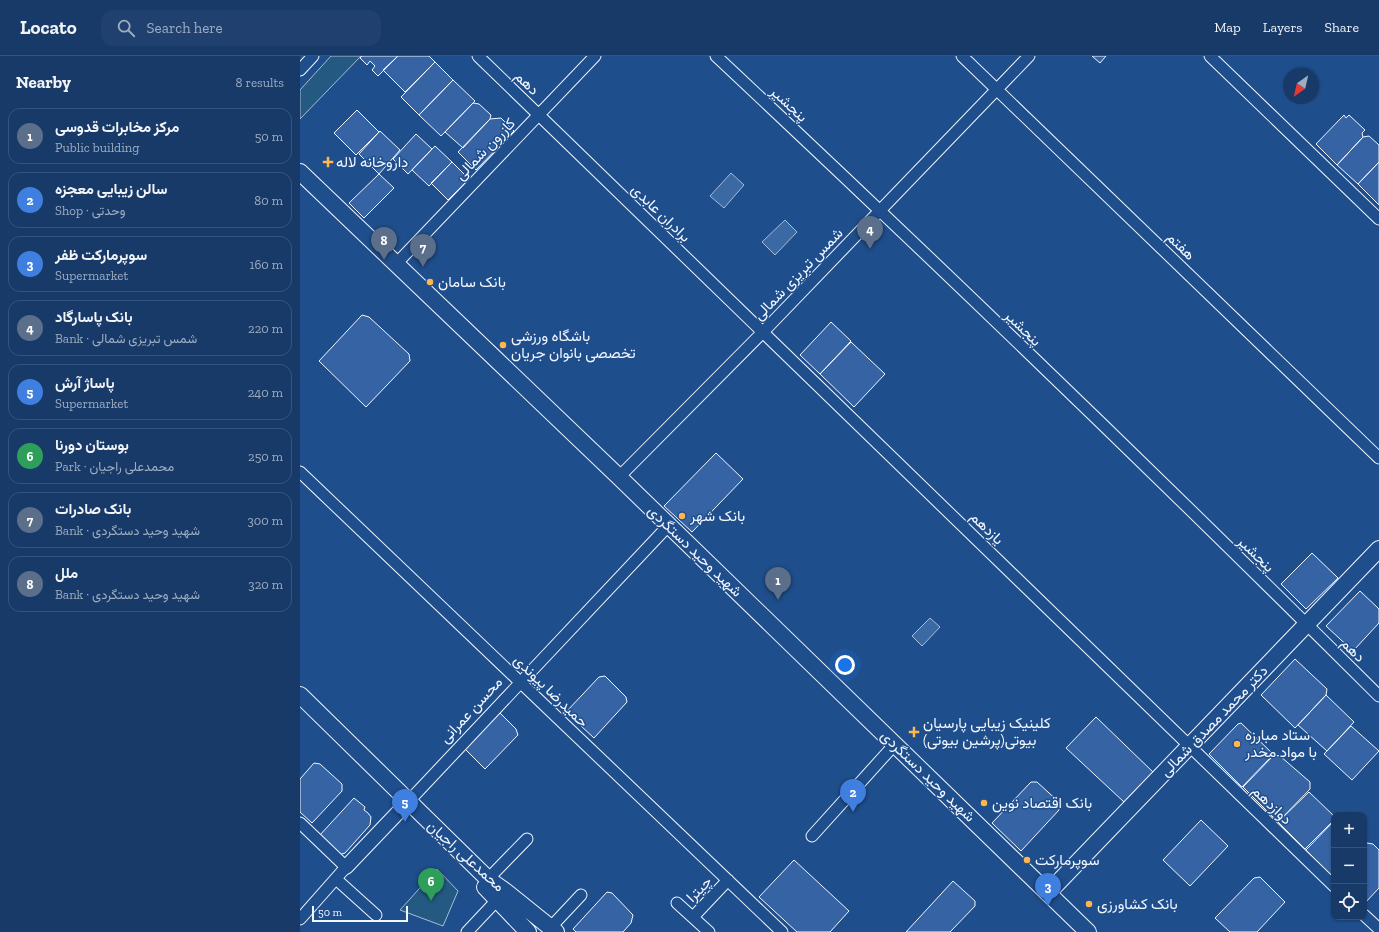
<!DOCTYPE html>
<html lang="en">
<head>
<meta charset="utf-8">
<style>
  body { margin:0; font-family:"Zilla Slab",Vazirmatn,serif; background:#20416f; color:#f1f3f6 }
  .controls { position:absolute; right:12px; bottom:12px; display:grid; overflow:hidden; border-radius:8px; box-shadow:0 1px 3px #0004 }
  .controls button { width:36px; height:36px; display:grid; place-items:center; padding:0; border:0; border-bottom:1px solid #36547d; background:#173a69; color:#f1f3f6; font:20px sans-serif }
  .compass { position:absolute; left:983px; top:12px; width:36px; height:36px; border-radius:50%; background:#173a69; box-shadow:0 1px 3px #0004; rotate:214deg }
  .scale { position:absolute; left:12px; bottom:10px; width:96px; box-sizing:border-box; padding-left:4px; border:2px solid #f2f6ff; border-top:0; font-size:11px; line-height:14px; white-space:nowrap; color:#f2f6ff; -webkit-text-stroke:3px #1f4e8c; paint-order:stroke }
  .you { position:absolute; left:545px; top:609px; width:14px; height:14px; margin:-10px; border:3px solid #fff; border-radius:50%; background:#1a73e8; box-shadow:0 0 0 6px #1a73e833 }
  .badge { display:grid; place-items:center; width:26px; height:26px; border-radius:50%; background:#90b9f0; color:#fff; font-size:13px; font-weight:700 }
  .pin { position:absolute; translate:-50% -33px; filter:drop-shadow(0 1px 2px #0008) }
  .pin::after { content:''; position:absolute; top:21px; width:14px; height:12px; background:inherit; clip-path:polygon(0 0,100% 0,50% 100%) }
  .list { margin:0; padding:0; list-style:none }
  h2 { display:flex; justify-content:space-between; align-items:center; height:52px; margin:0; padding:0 16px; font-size:17px }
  h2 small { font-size:13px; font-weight:400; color:#9eadc0 }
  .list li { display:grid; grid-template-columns:26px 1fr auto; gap:12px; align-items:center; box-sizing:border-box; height:56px; margin:0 8px 8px; padding:0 8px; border:1px solid #36547d; border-radius:12px }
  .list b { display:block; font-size:15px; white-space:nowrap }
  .list p { margin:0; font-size:13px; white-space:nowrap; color:#9eadc0 }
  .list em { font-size:13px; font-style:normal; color:#9eadc0 }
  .icon { flex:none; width:22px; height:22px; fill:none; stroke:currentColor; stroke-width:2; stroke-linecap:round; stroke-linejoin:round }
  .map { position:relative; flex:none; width:1079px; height:876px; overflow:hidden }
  header { display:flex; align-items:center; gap:24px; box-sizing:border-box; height:56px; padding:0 20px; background:#173a69; border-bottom:1px solid #36547d }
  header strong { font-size:19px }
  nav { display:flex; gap:22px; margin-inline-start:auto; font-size:14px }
  .search { width:280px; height:36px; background:#20416f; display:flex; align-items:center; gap:10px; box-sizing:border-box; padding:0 14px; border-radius:12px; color:#9eadc0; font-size:15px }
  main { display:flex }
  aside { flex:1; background:#173a69 }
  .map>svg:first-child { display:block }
  .green { fill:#245a82; stroke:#a8bbd7 }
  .water { fill:#3b69a3; stroke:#a8bbd7 }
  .building { fill:#3563a3; stroke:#f2f6ff }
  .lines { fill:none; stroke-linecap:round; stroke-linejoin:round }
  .minor-casing { stroke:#f2f6ff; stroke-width:13 }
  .tertiary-casing { stroke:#f2f6ff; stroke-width:16 }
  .secondary-casing { stroke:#f2f6ff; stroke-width:18 }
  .minor { stroke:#1f4e8c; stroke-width:11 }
  .tertiary { stroke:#1f4e8c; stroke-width:14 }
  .secondary { stroke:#1f4e8c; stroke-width:16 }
  .poi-dot { fill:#ffb74d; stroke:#1f4e8c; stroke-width:1.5 }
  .labels { text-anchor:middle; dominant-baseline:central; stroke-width:3; stroke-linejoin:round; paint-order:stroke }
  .street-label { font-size:15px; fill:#f2f6ff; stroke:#1f4e8c }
  .poi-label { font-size:15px; fill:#f2f6ff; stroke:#1f4e8c; text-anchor:start }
</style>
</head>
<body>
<header>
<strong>Locato</strong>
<div class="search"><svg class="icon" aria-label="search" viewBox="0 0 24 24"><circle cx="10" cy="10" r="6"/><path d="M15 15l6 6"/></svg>Search here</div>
<nav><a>Map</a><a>Layers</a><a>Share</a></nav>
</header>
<main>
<aside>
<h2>Nearby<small>8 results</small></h2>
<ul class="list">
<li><span class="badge" style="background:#5c6f8a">1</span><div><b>مرکز مخابرات قدوسی</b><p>Public building</p></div><em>50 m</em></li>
<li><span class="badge" style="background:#3f7fe0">2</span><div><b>سالن زیبایی معجزه</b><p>Shop · وحدتی</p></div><em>80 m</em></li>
<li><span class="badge" style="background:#3f7fe0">3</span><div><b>سوپرمارکت ظفر</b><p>Supermarket</p></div><em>160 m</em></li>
<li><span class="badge" style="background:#5c6f8a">4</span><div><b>بانک پاسارگاد</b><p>Bank · شمس تبریزی شمالی</p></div><em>220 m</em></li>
<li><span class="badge" style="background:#3f7fe0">5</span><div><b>پاساژ آرش</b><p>Supermarket</p></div><em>240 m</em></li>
<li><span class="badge" style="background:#2e9e5b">6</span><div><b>بوستان دورنا</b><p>Park · محمدعلی راجیان</p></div><em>250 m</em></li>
<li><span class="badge" style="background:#5c6f8a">7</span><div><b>بانک صادرات</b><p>Bank · شهید وحید دستگردی</p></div><em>300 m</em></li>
<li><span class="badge" style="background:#5c6f8a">8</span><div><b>ملل</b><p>Bank · شهید وحید دستگردی</p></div><em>320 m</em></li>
</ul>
</aside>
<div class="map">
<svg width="1079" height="876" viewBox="0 0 1079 876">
  <rect width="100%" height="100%" fill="#1f4e8c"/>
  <path class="green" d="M31 0H61L0 63V34Z
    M137 813 158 835 143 870 100 854Z"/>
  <path class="water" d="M431 117 444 129 424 152 410 140Z
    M485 164 497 176 475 199 462 186Z
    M630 562 640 571 622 590 612 580Z"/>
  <path class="building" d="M62 0H98L78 20 72 14 75 10 70 5 67 9 60 2Z
    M98 0H129L135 6 105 36 83 14Z
    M792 0H806L800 7Z
    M135 6 153 24 119 59 101 41Z
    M153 24 175 45 141 80 119 59Z
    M173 47 179 48 191 59 190 63 163 92 145 76Z
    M57 54 79 76 56 99 34 77Z
    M1044 59 1046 62 1049 59 1065 74 1062 77 1063 81 1037 109 1016 88Z
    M201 62 214 75 176 114 158 96 190 63Z
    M80 75 100 94 79 118 59 98Z
    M116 78 132 93 108 118 93 103Z
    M1069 80 1079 89V106L1058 128 1037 109 1063 81Z
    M135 90 152 106 129 130 112 114Z
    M152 106 169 123 148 144 131 127Z
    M1079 106V149L1058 128Z
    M79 118 94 132 64 162 49 147Z
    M62 259 69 261 109 298 110 305 66 351 19 305Z
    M531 266 551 285 520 318 500 299Z
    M551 286 585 318 554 351 520 318Z
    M416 397 443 423 392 476 364 450Z
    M1012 497 1038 522 1006 553 981 528Z
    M1060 535 1079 553V567L1053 595 1026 570Z
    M995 603 1027 633 1026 639 995 672 961 639Z
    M305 620 326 641 327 646 294 682 266 656 299 621Z
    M1026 639 1054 666 1027 695 998 669Z
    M198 655 216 673 218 679 185 713 164 692Z
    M796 661 853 716 824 746 766 692Z
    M941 667 973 698 970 702 942 731 909 698 938 668Z
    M1051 670 1079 695 1052 724 1024 698Z
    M974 699 980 700 1010 726V733L978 766 943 731Z
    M14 707 20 708 42 728V735L12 767 0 756V723Z
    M731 726H737L761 748 759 754 721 795 692 767Z
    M1009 736 1034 760V764L1005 793 978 766Z
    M54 742 65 751 64 754 68 757 71 761 70 769 45 797 39 799 19 780Z
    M901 764 928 790 890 830 863 804Z
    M1034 765V820L1033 821 1006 794Z
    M1067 787 1073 788 1079 794V832L1064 848V790Z
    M494 804 549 855 530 876H497L459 841Z
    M960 821 985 846 957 876H930L915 862 954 822Z
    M653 825 675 845V850L650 876H606Z
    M307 836 312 837 333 859 331 867 323 876H276L273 873Z"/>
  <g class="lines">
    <g class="minor-casing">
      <path id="minor" d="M178 0 1034 830
        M416 0C640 210 861 423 1079 640
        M662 0 1079 402
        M910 0 1079 163
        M0 14 13 0
        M96 208 295 0
        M0 416 482 876
        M319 421 463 276 729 0
        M108 746 369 469
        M0 767 46 811 0 863
        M512 780 595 688
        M36 823 76 859
        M188 823 227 783
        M377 847 409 876
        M1064 859 1079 873
        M393 861 428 824
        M251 871 281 839
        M167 876 198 843"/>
    </g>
    <g class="tertiary-casing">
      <path id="tertiary" d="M46 811 108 746"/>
    </g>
    <g class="secondary-casing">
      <path id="secondary" d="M0 116 319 421 788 876
        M0 639 188 823 205 835 256 876
        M185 831 228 876
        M748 837 1079 493"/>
    </g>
    <use href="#minor" class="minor"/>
    <use href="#tertiary" class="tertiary"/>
    <use href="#secondary" class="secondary"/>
  </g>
  <g class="poi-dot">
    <path d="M26 100h4v4h4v4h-4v4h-4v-4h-4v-4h4z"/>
    <circle cx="130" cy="226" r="4"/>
    <circle cx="203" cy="289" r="4"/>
    <circle cx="382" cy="460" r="4"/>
    <path d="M612 670h4v4h4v4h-4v4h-4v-4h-4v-4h4z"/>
    <circle cx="937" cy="688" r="4"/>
    <circle cx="684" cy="747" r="4"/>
    <circle cx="727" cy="804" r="4"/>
    <circle cx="789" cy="848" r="4"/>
  </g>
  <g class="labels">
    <g class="street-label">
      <text transform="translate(227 27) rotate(44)">دهم</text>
      <text transform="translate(489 48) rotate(43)">پنجشیر</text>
      <text transform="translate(185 93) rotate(-46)">کازرون شمالی</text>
      <text transform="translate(361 157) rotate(44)">برادران عابدی</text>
      <text transform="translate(881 190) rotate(44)">هفتم</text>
      <text transform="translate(498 218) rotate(-46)">شمس تبریزی شمالی</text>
      <text transform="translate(723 272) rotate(44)">پنجشیر</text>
      <text transform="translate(687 472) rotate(44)">یازدهم</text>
      <text transform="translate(395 495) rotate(44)">شهید وحید دستگردی</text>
      <text transform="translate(956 498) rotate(44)">پنجشیر</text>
      <text transform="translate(1053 594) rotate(45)">دهم</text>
      <text transform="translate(251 635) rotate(44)">حمیدرضا پیوندی</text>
      <text transform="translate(171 654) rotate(-47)">محسن عمرانی</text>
      <text transform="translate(914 665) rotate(-46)">دکتر محمد مصدق شمالی</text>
      <text transform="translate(628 720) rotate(44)">شهید وحید دستگردی</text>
      <text transform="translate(972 749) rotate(44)">دوازدهم</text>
      <text transform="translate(166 800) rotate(42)">محمدعلی راجیان</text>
      <text transform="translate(399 833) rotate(-46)">چیترا</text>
    </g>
    <g class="poi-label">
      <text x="36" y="106">داروخانه لاله</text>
      <text x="138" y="226">بانک سامان</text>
      <text x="211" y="280">باشگاه ورزشی<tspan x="211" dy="17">تخصصی بانوان جریان</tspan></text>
      <text x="390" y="460">بانک شهر</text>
      <text x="623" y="667">کلینیک زیبایی پارسیان<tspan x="623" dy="17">بیوتی(پرشین بیوتی)</tspan></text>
      <text x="945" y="679">ستاد مبارزه<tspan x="945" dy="17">با مواد مخدر</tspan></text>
      <text x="692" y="747">بانک اقتصاد نوین</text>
      <text x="735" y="804">سوپرمارکت</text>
      <text x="797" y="848">بانک کشاورزی</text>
    </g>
  </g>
</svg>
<div class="controls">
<button>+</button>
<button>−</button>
<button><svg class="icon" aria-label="locate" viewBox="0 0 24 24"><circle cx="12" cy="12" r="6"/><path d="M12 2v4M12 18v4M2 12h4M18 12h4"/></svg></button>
</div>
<svg class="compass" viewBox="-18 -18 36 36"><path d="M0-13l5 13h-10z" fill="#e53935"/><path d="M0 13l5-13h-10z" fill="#9eadc0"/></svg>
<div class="scale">50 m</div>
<div class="you"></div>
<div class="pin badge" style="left:478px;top:544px;background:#5c6f8a">1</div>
<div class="pin badge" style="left:553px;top:756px;background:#3f7fe0">2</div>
<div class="pin badge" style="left:748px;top:850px;background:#3f7fe0">3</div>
<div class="pin badge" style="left:570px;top:193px;background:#5c6f8a">4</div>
<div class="pin badge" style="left:105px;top:766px;background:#3f7fe0">5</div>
<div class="pin badge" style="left:131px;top:845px;background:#2e9e5b">6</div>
<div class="pin badge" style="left:123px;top:211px;background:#5c6f8a">7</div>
<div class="pin badge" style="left:84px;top:204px;background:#5c6f8a">8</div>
</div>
</main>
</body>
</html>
